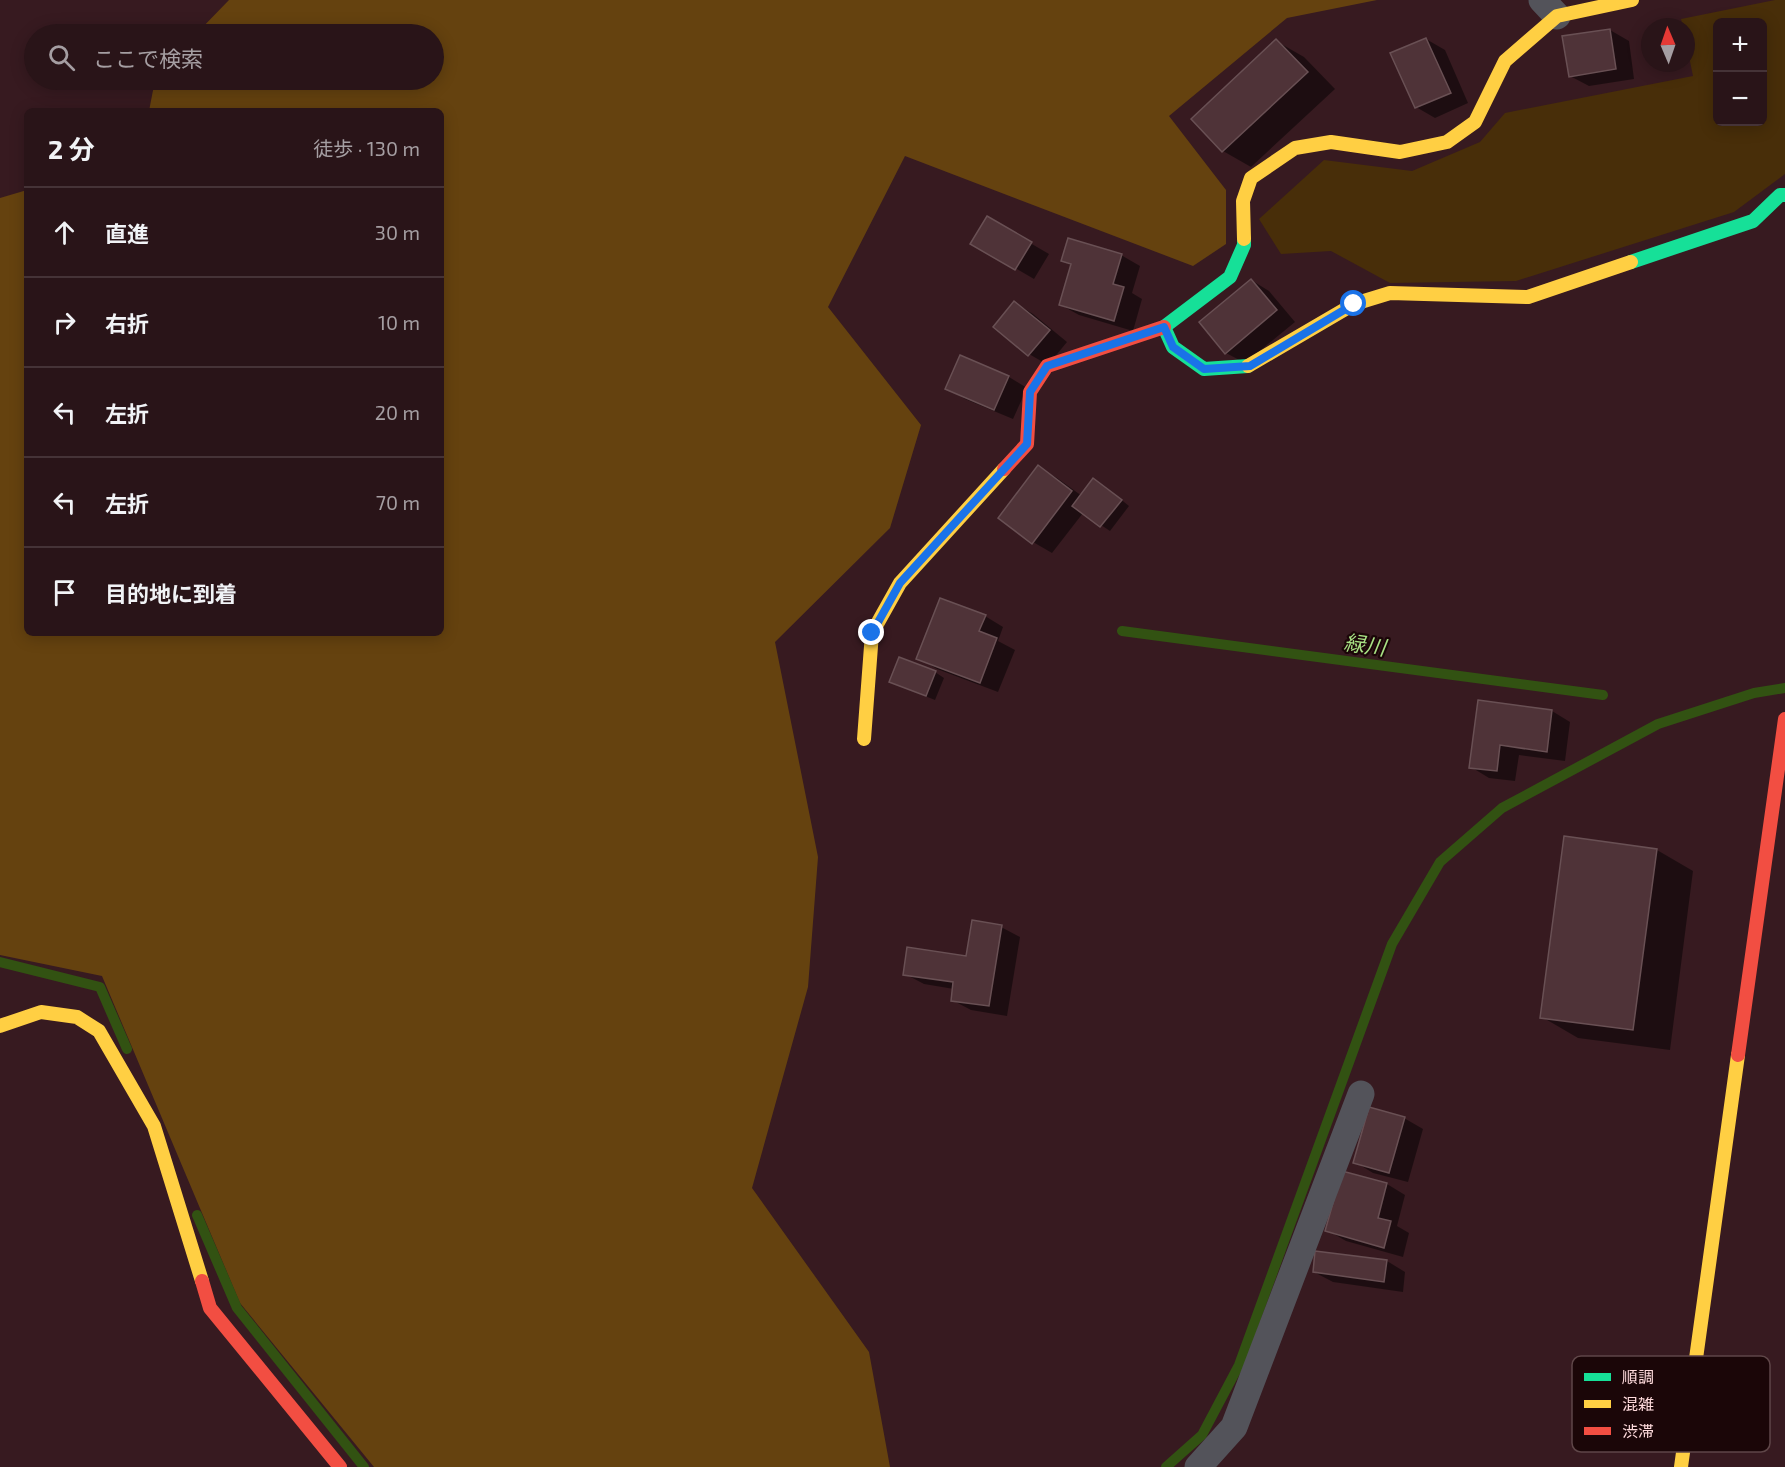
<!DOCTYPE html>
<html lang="ja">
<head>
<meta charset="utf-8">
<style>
  body { margin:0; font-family:"Exo 2","Noto Sans JP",sans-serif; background:#311d21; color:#f1f3f6 }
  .controls { position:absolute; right:18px; top:18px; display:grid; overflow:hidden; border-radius:9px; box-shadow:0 3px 15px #0003 }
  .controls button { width:54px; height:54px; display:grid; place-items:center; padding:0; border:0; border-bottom:2px solid #453337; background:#291418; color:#f1f3f6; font:30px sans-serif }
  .compass { position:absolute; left:1641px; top:18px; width:54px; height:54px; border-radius:50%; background:#291418; box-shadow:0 3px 15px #0003; rotate:358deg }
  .stop { position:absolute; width:18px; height:18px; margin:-14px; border:4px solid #1a73e8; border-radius:50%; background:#fff }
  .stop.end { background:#1a73e8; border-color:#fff; box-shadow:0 2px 6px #0008 }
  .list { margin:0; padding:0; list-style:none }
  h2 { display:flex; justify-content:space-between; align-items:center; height:78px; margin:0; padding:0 24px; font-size:26px }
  h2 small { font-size:20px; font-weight:400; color:#a59ea2 }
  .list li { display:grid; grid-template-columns:39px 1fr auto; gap:18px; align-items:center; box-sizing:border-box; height:90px; padding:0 24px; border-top:2px solid #453337 }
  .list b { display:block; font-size:22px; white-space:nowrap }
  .list em { font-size:20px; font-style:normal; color:#a59ea2 }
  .icon { flex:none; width:33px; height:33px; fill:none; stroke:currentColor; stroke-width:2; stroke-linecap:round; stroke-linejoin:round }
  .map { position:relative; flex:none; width:1785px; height:1467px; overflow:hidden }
  .search { position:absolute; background:#291418; box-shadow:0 3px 15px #0003; left:24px; top:24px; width:420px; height:66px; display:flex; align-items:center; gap:15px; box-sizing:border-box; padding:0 21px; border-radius:33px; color:#a59ea2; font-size:22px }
  .panel { position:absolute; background:#291418; box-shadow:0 3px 15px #0003; left:24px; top:108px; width:420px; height:528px; border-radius:9px }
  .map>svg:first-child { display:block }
  .green { fill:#482e09; fill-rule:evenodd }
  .forest { fill:#65420f }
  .shadow { fill:#0007 }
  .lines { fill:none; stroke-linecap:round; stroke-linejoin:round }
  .stream { stroke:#325212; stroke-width:10 }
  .building { fill:#4f3338; stroke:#695054; stroke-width:1.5 }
  .street { stroke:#53535a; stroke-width:27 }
  .fast { stroke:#16e098; stroke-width:14 }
  .slow { stroke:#ffcf43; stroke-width:14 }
  .jam { stroke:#f24e42; stroke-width:14 }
  .route { stroke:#1a73e8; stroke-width:8 }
  .labels { text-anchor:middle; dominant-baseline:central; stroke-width:4.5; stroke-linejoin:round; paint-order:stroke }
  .water-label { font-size:21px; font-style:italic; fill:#a9e385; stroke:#1b0608 }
  .key { fill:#1b0608; stroke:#5f4648; stroke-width:1.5 }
  .key-label { font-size:16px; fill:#ffdbdd }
</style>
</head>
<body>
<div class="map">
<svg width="1785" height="1467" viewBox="0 0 1785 1467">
  <rect width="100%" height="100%" fill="#371a20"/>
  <path class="green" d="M1775 0H1785V174L1734 212 1516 281 1390 283 1331 251 1281 254 1259 219 1324 160 1412 171 1480 142 1505 113 1693 76 1686 42V27H1683L1681 19ZM1718 22H1762V122H1718Z"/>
  <path class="forest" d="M229 0H1377L1287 18 1169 116 1226 190V244L1193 266 905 156 828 307 921 425 890 528 775 642 818 857 808 987 752 1188 869 1352 890 1467H374L240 1303 102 976 0 955V198L27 190V633H441V111H149L155 80H434V34H196Z"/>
  <path class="shadow" d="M1610 30 1629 41 1634 79 1589 86 1570 76Z
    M1426 39 1445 50 1468 103 1435 118 1416 107Z
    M1276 41 1304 57 1335 89 1251 167 1223 151 1193 119Z
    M987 218 1049 254 1034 279 972 243Z
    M1121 255 1140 266 1132 293 1142 299 1133 331 1079 315 1061 305 1072 266 1063 260Z
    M1251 280 1269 291 1295 322 1245 363 1226 353Z
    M1015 303 1033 314 1067 342 1048 365 1029 354Z
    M961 357 1009 377 1027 388 1013 419 965 399 947 388Z
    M1038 467 1057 478 1082 496 1103 485 1129 506 1110 531 1083 513 1052 553 1033 542 1000 517Z
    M985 616 1003 627 998 641 1015 650 998 692 937 669 918 658Z
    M935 672 944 678 935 700 900 686Z
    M1479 702 1552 711 1570 722 1565 761 1519 755 1515 781 1489 778 1471 767Z
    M1657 850 1693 871 1670 1050 1578 1038 1542 1017Z
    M1001 927 1020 937 1007 1016 971 1010 952 1000 954 989 924 984 905 974 968 958Z
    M1404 1118 1423 1129 1408 1182 1373 1173 1355 1162Z
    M1343 1173 1387 1184 1405 1195 1397 1226 1409 1233 1403 1257 1346 1241 1327 1230Z
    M1387 1261 1405 1272 1403 1292 1333 1282 1314 1272Z"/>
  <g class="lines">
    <path class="stream" d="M1122 631 1603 695
      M0 962 100 987 127 1049
      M197 1215 237 1308 364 1467
      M1166 1467 1202 1435 1239 1365 1392 944 1440 862 1502 808 1658 724 1754 693 1785 688"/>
  </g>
  <path class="building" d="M1610 29 1616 69 1569 77 1562 36Z
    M1426 38 1451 93 1415 108 1390 53Z
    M1276 39 1308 72 1222 152 1191 119Z
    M987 216 1032 242 1015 270 970 244Z
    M1068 238 1122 254 1113 284 1124 287 1114 321 1059 305 1071 264 1061 261Z
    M1251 279 1277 310 1225 354 1199 322Z
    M1014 301 1050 330 1028 356 993 327Z
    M960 355 1009 376 994 410 945 389Z
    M1038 465 1072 491 1032 544 998 518Z
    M1093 478 1122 500 1100 527 1072 506Z
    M940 598 986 615 979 631 997 638 980 683 916 659Z
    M899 657 936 671 926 696 889 682Z
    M1478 700 1552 710 1547 752 1500 745 1497 771 1469 768Z
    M1564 836 1657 849 1633 1030 1540 1018Z
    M972 920 1002 925 989 1006 951 1001 953 982 903 975 907 947 966 956Z
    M1369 1107 1405 1117 1389 1173 1353 1163Z
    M1342 1171 1387 1183 1378 1218 1391 1221 1384 1248 1325 1231Z
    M1315 1251 1387 1260 1384 1282 1313 1272Z"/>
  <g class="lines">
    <path class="street" d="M1542 0 1557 16
      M1198 1467 1234 1427 1361 1094"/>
    <path class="fast" d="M1244 239V245L1230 277 1164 327 1173 347 1204 369 1248 366
      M1631 262 1753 221 1780 195H1785"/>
    <path class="slow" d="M1244 239 1243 201 1251 178 1295 148 1331 142 1400 152 1447 142 1475 122 1505 61 1557 16 1632 0
      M1248 366 1354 304 1390 293 1528 297 1631 262
      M864 739 872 633 900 583 1004 469
      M0 1026 41 1012 77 1017 99 1031 154 1126 202 1281
      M1681 1467 1738 1055"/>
    <path class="jam" d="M1004 469 1027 444 1030 392 1047 366 1164 327
      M1738 1055 1785 719
      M202 1281 210 1308 340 1467"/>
  </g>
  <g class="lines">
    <path class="route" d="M872 633 900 583 1027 444 1030 392 1047 366 1164 327 1173 347 1204 369 1250 366 1354 304"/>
  </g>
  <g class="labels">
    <g class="water-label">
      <text transform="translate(1365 644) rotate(8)">緑川</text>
    </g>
  </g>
  <rect x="1572" y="1356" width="198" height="96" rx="9" class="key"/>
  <rect x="1584" y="1373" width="27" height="8" fill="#16e098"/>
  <rect x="1584" y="1400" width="27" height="8" fill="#ffcf43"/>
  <rect x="1584" y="1427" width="27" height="8" fill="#f24e42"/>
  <g class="key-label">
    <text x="1622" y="1383">順調</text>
    <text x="1622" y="1410">混雑</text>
    <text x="1622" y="1437">渋滞</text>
  </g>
</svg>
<div class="controls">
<button>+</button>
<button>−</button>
</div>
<svg class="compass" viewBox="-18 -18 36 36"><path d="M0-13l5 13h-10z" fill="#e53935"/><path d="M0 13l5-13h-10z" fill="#a59ea2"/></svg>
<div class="stop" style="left:1354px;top:304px"></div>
<div class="stop end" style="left:872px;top:633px"></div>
<div class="search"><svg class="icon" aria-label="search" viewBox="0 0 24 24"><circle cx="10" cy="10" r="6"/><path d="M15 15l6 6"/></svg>ここで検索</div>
<section class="panel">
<h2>2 分<small>徒歩 · 130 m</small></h2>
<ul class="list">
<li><svg class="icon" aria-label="ahead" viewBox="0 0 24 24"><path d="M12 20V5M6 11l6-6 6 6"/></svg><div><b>直進</b></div><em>30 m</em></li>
<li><svg class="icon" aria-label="right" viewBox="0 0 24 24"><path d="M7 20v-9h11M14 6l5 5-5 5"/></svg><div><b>右折</b></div><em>10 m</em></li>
<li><svg class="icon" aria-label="left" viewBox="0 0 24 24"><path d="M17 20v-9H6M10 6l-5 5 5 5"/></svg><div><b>左折</b></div><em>20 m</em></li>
<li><svg class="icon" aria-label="left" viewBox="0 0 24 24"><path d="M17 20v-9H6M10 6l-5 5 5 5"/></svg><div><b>左折</b></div><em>70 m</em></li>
<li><svg class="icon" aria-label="arrive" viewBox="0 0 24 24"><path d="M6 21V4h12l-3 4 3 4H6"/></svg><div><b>目的地に到着</b></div></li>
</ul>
</section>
</div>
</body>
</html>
